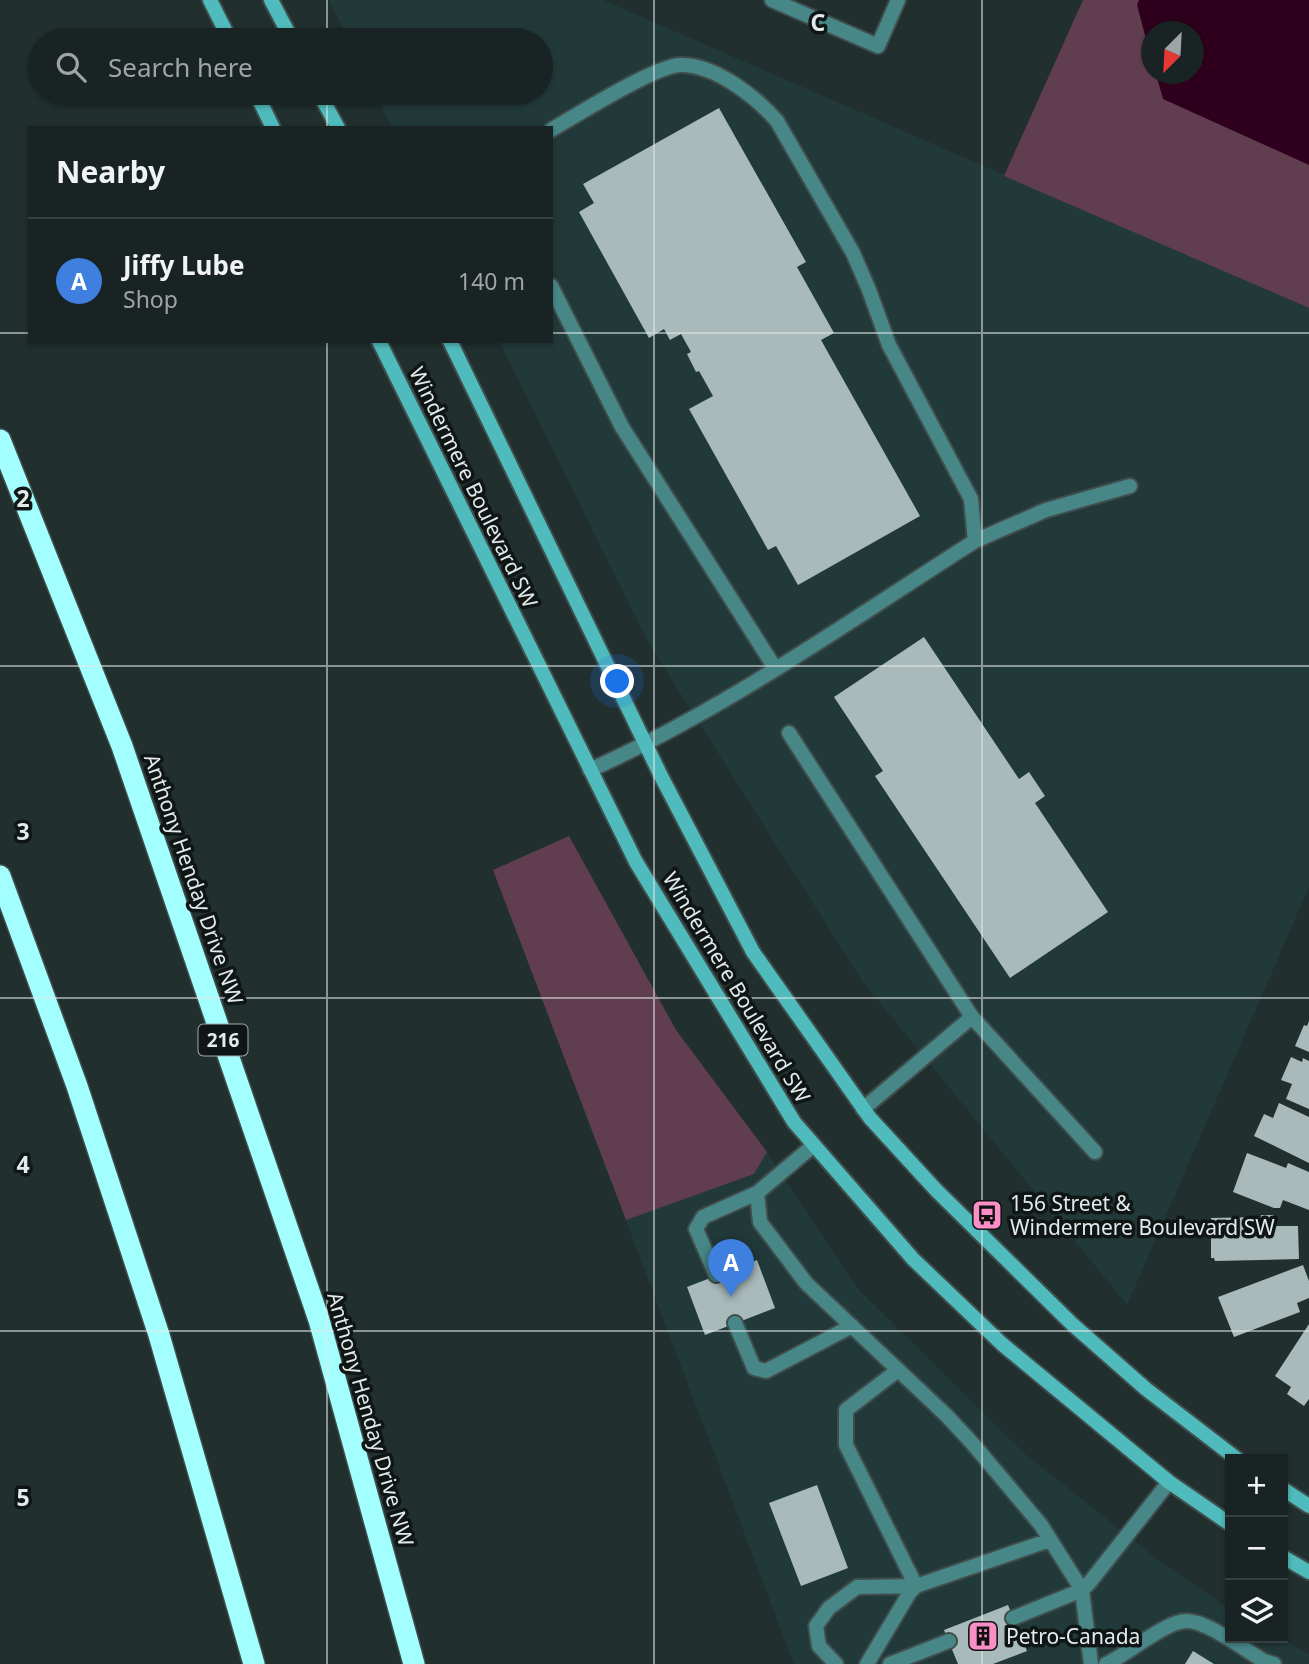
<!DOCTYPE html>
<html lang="en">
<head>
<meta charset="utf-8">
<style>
  body { margin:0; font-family:"Noto Sans",sans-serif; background:#262f30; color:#f1f3f6 }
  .controls { position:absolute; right:21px; bottom:21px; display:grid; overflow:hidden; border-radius:0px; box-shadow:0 2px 5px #0004 }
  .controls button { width:63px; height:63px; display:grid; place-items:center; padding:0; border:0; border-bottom:2px solid #374041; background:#192323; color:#f1f3f6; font:35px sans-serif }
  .compass { position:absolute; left:1141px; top:21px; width:63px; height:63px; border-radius:50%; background:#192323; box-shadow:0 2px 5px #0004; rotate:204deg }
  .you { position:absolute; left:618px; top:682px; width:24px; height:24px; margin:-18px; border:5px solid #fff; border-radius:50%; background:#1a73e8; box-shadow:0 0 0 10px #1a73e833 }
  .badge { display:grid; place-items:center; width:46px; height:46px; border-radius:50%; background:#fa8fc7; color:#fff; font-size:23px; font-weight:700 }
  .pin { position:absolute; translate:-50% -58px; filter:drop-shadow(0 2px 4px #0008) }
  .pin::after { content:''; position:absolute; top:37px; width:24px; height:21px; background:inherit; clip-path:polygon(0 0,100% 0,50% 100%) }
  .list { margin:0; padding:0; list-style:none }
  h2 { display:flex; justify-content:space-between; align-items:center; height:91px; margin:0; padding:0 28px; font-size:30px }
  h2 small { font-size:23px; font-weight:400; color:#9fa4a6 }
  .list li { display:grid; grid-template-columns:46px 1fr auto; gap:21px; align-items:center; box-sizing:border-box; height:126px; padding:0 28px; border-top:2px solid #374041 }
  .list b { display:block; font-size:26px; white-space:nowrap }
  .list p { margin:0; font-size:23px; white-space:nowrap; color:#9fa4a6 }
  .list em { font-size:23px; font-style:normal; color:#9fa4a6 }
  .icon { flex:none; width:38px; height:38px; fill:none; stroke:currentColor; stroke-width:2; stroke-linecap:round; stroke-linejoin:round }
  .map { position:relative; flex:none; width:1309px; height:1664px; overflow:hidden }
  .search { position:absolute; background:#192323; box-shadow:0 2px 5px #0004; left:28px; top:28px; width:525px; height:77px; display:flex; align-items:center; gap:18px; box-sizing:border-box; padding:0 24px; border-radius:38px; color:#9fa4a6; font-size:26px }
  .panel { position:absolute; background:#192323; box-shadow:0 2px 5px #0004; left:28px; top:126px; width:525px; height:217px; border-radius:0px }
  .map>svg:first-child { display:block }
  .built { fill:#223939 }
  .green { fill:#603d4f; fill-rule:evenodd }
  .water { fill:#2f001d }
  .building { fill:#a9baba }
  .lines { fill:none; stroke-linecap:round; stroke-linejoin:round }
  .service-casing { stroke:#404d4d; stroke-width:18 }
  .secondary-casing { stroke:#404d4d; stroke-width:18 }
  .motorway-casing { stroke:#404d4d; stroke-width:24 }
  .service { stroke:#488788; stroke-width:14 }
  .secondary { stroke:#4fbbbc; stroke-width:14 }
  .motorway { stroke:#a3fefe; stroke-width:21 }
  .grid { fill:none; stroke:#e2eaea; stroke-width:2; stroke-opacity:0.55 }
  .labels { text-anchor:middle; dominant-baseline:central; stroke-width:7; stroke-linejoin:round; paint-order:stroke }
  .shield { fill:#0f1615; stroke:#a3aaaa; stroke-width:2 }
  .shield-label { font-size:19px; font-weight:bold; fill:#e2eaea }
  .street-label { font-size:21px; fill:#e2eaea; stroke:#0f1615 }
  .poi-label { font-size:21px; fill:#e2eaea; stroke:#0f1615; text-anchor:start }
  .grid-label { font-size:23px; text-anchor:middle; font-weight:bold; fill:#e2eaea; stroke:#0f1615; stroke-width:7; stroke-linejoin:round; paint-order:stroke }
</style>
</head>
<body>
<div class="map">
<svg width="1309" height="1664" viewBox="0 0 1309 1664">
  <rect width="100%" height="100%" fill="#212f2f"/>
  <path class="built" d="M329 0H603L1309 308V887L1127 1305 862 981 648 642 499 341H551V128H392L375 93H541V40H349Z
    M569 836 676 1030 767 1152 858 1289 1025 1454 1160 1561 1230 1609V1638H1279L1309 1654V1664H794L493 870Z"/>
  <path class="green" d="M1083 0H1309V308L1004 176ZM1152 32H1194V74H1152Z
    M569 836 676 1030 767 1152 754 1174 626 1220 493 870Z"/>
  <path class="water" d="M1139 0H1309V165L1163 99 1156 74H1194V32H1152L1151 58 1137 5Z"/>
  <path class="building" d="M719 108 806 262 797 267 834 333 821 340 920 516 798 585 776 546 768 550 689 409 713 396 699 371 696 372 687 354 691 352 681 334 670 340 664 329 649 338 579 212 594 203 583 184Z
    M924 637 1019 779 1029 772 1045 796 1035 803 1108 912 1010 978 875 776 883 771 834 697Z
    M1309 1021V1052L1295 1046 1304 1025 1307 1026Z
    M1291 1057 1302 1062 1303 1058 1309 1061V1109L1286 1099 1292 1084 1281 1080Z
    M1279 1103 1309 1117V1163L1254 1136 1264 1114 1273 1118Z
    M1247 1153 1286 1168 1288 1163 1309 1172V1210L1283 1200 1280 1208H1274L1233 1192Z
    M1261 1215H1274L1275 1226H1298L1299 1259 1215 1261 1214 1258H1211V1218L1261 1217Z
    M757 1260 775 1308 705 1335 687 1287Z
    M1303 1265 1309 1281V1298L1297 1303 1300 1312 1234 1337 1218 1297Z
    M1309 1324V1399L1304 1406 1287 1394 1291 1387 1275 1376Z
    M817 1485 848 1568 801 1586 769 1503Z
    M1008 1605 1027 1651 993 1664H958L944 1630Z
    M1193 1651 1214 1664H1185Z"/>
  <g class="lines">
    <g class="service-casing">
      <path id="service" d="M772 0 878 46 898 0
        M551 130C577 115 656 65 681 65 716 65 756 97 777 121L853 253 869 290 889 345 971 499 975 541C849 621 726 709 590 770
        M551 286 622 427 775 668
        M975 541 1046 510 1130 486
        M789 733 972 1017 1095 1152
        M863 1109 972 1017
        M757 1193 760 1222 806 1283 947 1416 973 1444 1041 1525 1082 1590 1013 1618
        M716 1275 696 1229 703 1217 757 1193 814 1145
        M735 1323 754 1368 766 1371 852 1326
        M898 1370 846 1410V1445L916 1586
        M836 1664 819 1646 816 1626 829 1608 857 1587 916 1586 1050 1540
        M867 1664 910 1592 916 1586
        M890 1664 949 1641
        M1091 1664 1082 1590 1090 1582 1169 1482
        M1106 1664C1127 1655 1165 1621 1187 1621 1207 1621 1245 1650 1264 1661L1274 1664"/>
    </g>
    <g class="secondary-casing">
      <path id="secondary" d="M210 0 230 40
        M271 0 292 40
        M256 93 273 128
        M319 93 338 128
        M379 341 636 862 794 1122 913 1259 1002 1344 1169 1482 1230 1524
        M450 341 661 776 753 952 820 1047 870 1118 936 1190 1006 1259 1072 1324 1146 1389 1237 1459
        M1283 1489 1309 1506
        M1283 1557 1309 1572"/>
    </g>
    <g class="motorway-casing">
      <path id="motorway" d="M0 440 122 746 319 1320 414 1664
        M0 876 77 1086 159 1335 254 1664"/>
    </g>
    <use href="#service" class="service"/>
    <use href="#secondary" class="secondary"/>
    <use href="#motorway" class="motorway"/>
  </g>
  <path class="grid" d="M327 0V40M654 0V1664M982 0V1664M327 93V128M0 333H30M551 333H1309M327 341V1664M0 666H1309M0 998H1309M0 1331H1309"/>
  <defs>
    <g id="bus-square" transform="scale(1.575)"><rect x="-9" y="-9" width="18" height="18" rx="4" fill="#fa8fc7" stroke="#0f1615"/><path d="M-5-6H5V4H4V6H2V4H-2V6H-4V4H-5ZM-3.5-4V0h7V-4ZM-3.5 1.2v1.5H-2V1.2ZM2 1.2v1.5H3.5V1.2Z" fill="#111"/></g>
    <g id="building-square" transform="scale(1.575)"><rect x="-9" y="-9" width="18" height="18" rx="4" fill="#fa8fc7" stroke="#0f1615"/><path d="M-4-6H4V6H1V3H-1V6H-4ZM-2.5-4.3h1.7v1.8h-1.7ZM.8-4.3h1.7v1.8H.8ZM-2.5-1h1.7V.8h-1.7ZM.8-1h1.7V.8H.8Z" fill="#111"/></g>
  </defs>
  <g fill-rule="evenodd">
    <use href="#bus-square" x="987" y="1215"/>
    <use href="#building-square" x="983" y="1636"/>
  </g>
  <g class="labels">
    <rect class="shield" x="198.5" y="1024.5" width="49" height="31" rx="5"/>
    <g class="shield-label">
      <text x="223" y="1040">216</text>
    </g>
    <g class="street-label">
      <text transform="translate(474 487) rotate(64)">Windermere Boulevard SW</text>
      <text transform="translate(194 879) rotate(71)">Anthony Henday Drive NW</text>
      <text transform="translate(737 987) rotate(59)">Windermere Boulevard SW</text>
      <text transform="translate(371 1419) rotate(74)">Anthony Henday Drive NW</text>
    </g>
    <g class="poi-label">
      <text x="1010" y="1203">156 Street &amp;<tspan x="1010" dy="24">Windermere Boulevard SW</tspan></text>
      <text x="1006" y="1636">Petro-Canada</text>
    </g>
  </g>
  <g class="grid-label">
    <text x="818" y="31">C</text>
    <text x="23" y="507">2</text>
    <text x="23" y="840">3</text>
    <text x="23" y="1173">4</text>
    <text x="23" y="1506">5</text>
  </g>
</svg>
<div class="controls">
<button>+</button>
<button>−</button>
<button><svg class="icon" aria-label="layers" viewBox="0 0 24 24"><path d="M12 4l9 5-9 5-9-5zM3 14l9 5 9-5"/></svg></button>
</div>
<svg class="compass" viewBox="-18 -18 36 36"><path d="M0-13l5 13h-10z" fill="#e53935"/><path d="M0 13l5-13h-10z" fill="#9fa4a6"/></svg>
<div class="you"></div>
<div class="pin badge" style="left:731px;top:1297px;background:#3f7fe0">A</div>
<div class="search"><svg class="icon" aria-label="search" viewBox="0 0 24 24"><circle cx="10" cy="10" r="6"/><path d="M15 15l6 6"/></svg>Search here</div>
<section class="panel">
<h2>Nearby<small></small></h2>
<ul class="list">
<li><span class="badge" style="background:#3f7fe0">A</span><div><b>Jiffy Lube</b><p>Shop</p></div><em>140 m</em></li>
</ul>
</section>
</div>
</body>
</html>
